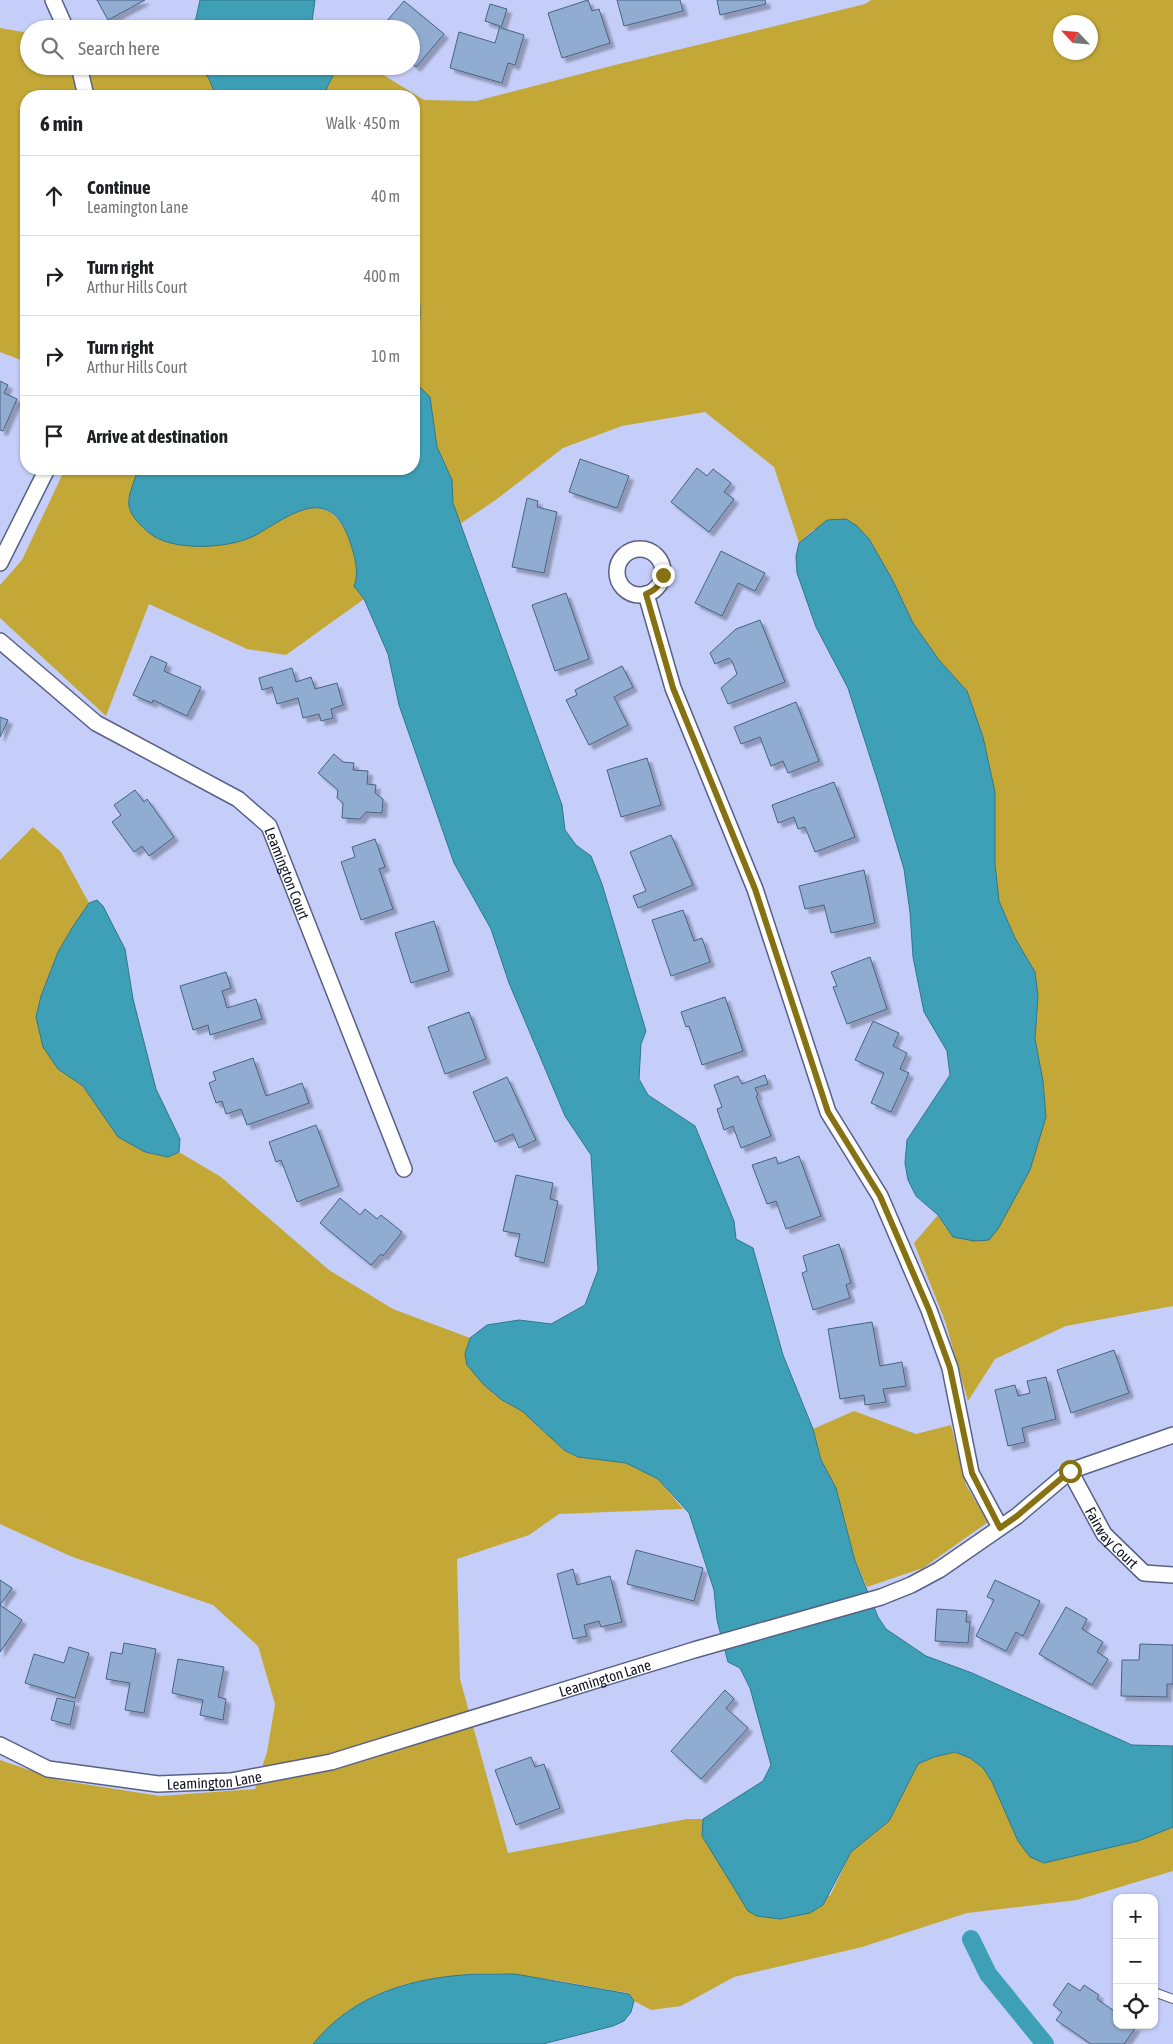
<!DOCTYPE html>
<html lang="en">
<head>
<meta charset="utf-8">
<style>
  body { margin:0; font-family:"Asap Condensed",sans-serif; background:#f2f2f2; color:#202124 }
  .controls { position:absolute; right:15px; bottom:15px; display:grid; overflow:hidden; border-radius:10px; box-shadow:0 1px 4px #0004 }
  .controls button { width:45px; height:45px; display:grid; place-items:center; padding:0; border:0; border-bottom:1px solid #e0e0e0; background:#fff; color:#202124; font:25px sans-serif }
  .compass { position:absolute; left:1053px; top:15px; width:45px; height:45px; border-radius:50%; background:#fff; box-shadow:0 1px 4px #0004; rotate:296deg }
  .stop { position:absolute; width:15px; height:15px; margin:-11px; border:4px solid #877213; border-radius:50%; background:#fff }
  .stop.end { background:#877213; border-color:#fff; box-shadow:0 1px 5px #0008 }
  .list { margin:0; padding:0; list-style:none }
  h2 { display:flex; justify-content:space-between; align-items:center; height:65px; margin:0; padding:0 20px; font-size:21px }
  h2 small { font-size:16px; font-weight:400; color:#757577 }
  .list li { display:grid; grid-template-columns:32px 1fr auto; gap:15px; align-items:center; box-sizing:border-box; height:80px; padding:0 20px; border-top:1px solid #e0e0e0 }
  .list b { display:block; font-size:19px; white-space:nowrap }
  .list p { margin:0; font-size:16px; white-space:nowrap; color:#757577 }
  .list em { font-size:16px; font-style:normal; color:#757577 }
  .icon { flex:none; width:28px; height:28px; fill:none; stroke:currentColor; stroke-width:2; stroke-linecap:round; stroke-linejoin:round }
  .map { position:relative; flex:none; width:1173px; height:2044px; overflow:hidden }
  .search { position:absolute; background:#fff; box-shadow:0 1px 4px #0004; left:20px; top:20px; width:400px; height:55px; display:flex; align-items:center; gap:12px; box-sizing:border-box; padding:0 18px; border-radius:28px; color:#757577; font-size:19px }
  .panel { position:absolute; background:#fff; box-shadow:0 1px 4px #0004; left:20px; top:90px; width:400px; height:385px; border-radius:20px }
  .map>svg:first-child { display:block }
  .green { fill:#c4a837; fill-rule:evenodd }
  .water { fill:#3ea0b6; stroke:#31768a }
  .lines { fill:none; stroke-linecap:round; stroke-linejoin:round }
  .canal { stroke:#3ea0b6; stroke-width:18 }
  .building { fill:#90acd0; stroke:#486282; filter:url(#shadow) }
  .lane-casing { stroke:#586086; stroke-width:10 }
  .street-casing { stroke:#586086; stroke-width:18 }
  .lane { stroke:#fff; stroke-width:8 }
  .street { stroke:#fff; stroke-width:15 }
  .route { stroke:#877213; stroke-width:6 }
  .labels { text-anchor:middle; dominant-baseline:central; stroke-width:4; stroke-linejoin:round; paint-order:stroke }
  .street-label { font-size:15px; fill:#121524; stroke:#c4cef9 }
</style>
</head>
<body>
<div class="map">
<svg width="1173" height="2044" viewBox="0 0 1173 2044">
  <defs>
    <filter id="shadow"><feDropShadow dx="4.5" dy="4.5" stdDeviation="1" flood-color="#0004"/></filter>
  </defs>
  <rect width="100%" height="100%" fill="#c4cef9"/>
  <path class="green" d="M871 0H1173V1306L1066 1326 995 1359 968 1401 945 1321 914 1243 938 1215 946 1228 998 1229 1046 1117 1043 1081 1035 1039 1038 996 1035 972 1015 938 999 901 995 864V792L983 737 967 691 939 660 913 623 892 579 869 539 857 526 813 530 799 543 774 467 705 412 622 426 563 448 497 499 460 524 453 503 452 480 437 447 430 397 417 384 414 367 420 320 417 291 414 286V96H335L326 89 333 76 326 66H369L424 100 476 101 615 65 865 4ZM1060 22H1090V52H1060Z
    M0 28 29 33V66H200L209 79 216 96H26V362L0 352Z
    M65 469H138L128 502 251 537C268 528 292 510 310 508 348 503 359 565 358 592L364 599 286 655 247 649 149 604 106 716 0 618V585L22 560Z
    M33 827 61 852 89 903 58 952 41 996 36 1017 58 1069 83 1086 101 1110 145 1152 168 1157 179 1152 221 1177 329 1270 393 1309 470 1338 465 1354 484 1385 502 1400 522 1411 564 1450 578 1457 626 1463 658 1479 683 1509 559 1514 529 1535 457 1559 460 1679 508 1853 687 1819H703L702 1837 830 1896 851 1852 889 1821 918 1764 934 1757 955 1752 970 1758 983 1768 992 1782 1030 1857 1044 1863 1138 1841 1173 1827V1871L1077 1900 967 1913 862 1947 734 1977 681 2006 651 2010 634 2001 629 1993C591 1987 554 1979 516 1975 495 1972 462 1973 441 1979 429 1982 415 1981 403 1985 367 1996 337 2014 313 2044H0V1760L58 1780 160 1796 255 1789 267 1752 275 1704 258 1646 213 1605 70 1556 0 1524V860Z
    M854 1411 916 1434 951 1425 966 1485 988 1522 923 1568 867 1587 855 1561 836 1488 821 1460 813 1429Z"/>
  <path class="water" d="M200 0H315L311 29H191L196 18Z
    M200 66H326L333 76 326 89 335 96H216L209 79Z
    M414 286C426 306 417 335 414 357Z
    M414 367 417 384 430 397 437 447 452 480 453 503 562 805 565 830 576 845 591 856 602 884 646 1031 641 1044 639 1079 648 1095 695 1126 734 1221 736 1239 753 1248 783 1355 813 1429 821 1460 836 1488 855 1561 878 1617 886 1629 926 1656 972 1673 1132 1745 1173 1746V1827L1138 1841 1044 1863 1030 1857 1018 1841 992 1782 983 1768 970 1758 955 1752 934 1757 918 1764 889 1821 851 1852 823 1905 810 1913 780 1919 757 1916 748 1911 702 1836 703 1819 763 1781 771 1765 750 1688 740 1668 728 1662 717 1620 714 1590 689 1513 658 1479 626 1463 578 1457 564 1450 522 1411 502 1400 484 1385 467 1365 465 1354 470 1338 487 1325 519 1320 551 1324 585 1305 598 1270 591 1155 565 1116 509 983 491 929 454 863 399 705 388 654 364 599 354 586C360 573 354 553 349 539 343 524 336 510 319 508 300 505 271 527 254 536 228 549 170 552 148 532 120 507 128 501 138 469H414Z
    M846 519 857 526 869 539 892 579 913 623 939 660 967 691 983 737 995 792V864L999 901 1015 938 1035 972 1038 996 1035 1039 1043 1081 1046 1117 1030 1170 998 1229 989 1240 974 1241 953 1237 938 1215 916 1196 908 1180 905 1163 907 1140 950 1075 947 1051 924 1012 913 957 910 912 904 869 879 785 848 688 816 627 797 573 796 556 799 543 827 520Z
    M97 900 103 906 125 949 133 999 156 1089 180 1139 179 1152 168 1157 145 1152 118 1137 83 1086 58 1069 43 1047 36 1017 41 996 58 952 72 928 89 903Z
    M478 1974H515L629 1994 634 2001 631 2012 624 2021 613 2026 543 2044H313C354 1993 414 1977 478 1974Z"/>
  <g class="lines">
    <path class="canal" d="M971 1939 988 1974 1045 2044"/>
  </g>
  <path class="building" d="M97 0H145L108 20Z
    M588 0 592 11 599 9 610 43 562 58 548 13Z
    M617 0H680L683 11 624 26Z
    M717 0H765L766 4 720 15Z
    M404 1 444 34 416 67 411 63V29H380Z
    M490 4 507 9 501 28 524 35 515 65 508 63 502 83 450 68 459 32 495 43 500 26 485 21Z
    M0 381 8 385 4 393 17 399 3 431 0 430Z
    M580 459 629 476 617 508 569 492Z
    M697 468 707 476 713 469 731 483 724 492 734 499 709 532 671 502Z
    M527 498 538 501 537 507 557 512 544 573 512 567Z
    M721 551 765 573 755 591 738 583 722 616 695 603Z
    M566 593 589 659 555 671 532 605Z
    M760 620 785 682 728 704 721 688 737 674 732 661 729 658 715 664 710 653 736 629Z
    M151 656 167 663 164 671 201 687 187 716 153 700 152 703 133 695Z
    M622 666 633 687 614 697 628 725 589 745 566 700 577 695 575 690Z
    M292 668 296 682 311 677 315 689 337 683 343 705 331 709 333 718 321 721 319 714 303 718 298 698 277 704 272 687 262 690 259 678Z
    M796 702 819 761 788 773 783 761 771 766 760 737 741 744 734 727Z
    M0 717 8 720 0 737Z
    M334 754 343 762 354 763 353 770 368 771 367 784 376 785 375 793 383 799 382 813 366 812 360 819 342 818 343 803 337 798 338 790 318 773Z
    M647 758 661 805 621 817 607 770Z
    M834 782 855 837 815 852 805 827 798 829 794 817 778 823 772 805Z
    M135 790 144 802 147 799 174 837 149 856 142 846 134 852 112 822 121 815 114 805Z
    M671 835 693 885 638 908 633 896 646 891 630 852Z
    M375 839 385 867 379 869 393 909 361 920 341 862 355 857 352 847Z
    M864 870 875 923 831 933 824 905 805 909 799 886Z
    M683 910 694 941 702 938 710 962 671 976 652 920Z
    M434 921 449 971 411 983 395 933Z
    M870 957 887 1009 847 1024 833 987 837 986 831 972Z
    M226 972 231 988 222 991 227 1008 256 999 262 1019 210 1035 208 1025 193 1030 180 986Z
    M725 997 743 1051 702 1065 689 1026 686 1027 681 1012Z
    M469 1012 486 1059 445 1074 428 1027Z
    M873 1021 899 1033 893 1046 907 1053 900 1069 909 1073 891 1112 871 1103 884 1073 855 1060Z
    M253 1058 266 1096 302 1083 309 1103 247 1125 241 1109 226 1114 222 1101 216 1103 209 1083 216 1080 213 1072Z
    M765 1075 768 1084 755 1088 758 1095 756 1096 771 1136 741 1148 733 1126 724 1130 717 1109 722 1107 714 1085 738 1076 742 1084Z
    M507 1077 536 1140 519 1148 513 1134 495 1142 473 1092Z
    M316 1125 339 1186 297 1202 281 1160 276 1162 269 1142Z
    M799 1156 821 1216 786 1229 776 1201 767 1204 752 1165 776 1157 778 1164Z
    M516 1175 553 1183 550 1199 558 1201 544 1263 515 1256 520 1234 503 1231Z
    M340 1198 360 1215 365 1209 377 1219 381 1215 402 1232 383 1256 381 1254 371 1265 320 1223Z
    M839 1244 851 1283 846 1285 850 1298 813 1310 802 1273 807 1271 803 1256Z
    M872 1322 880 1366 902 1362 906 1386 883 1389 886 1402 865 1405 864 1395 840 1399 828 1329Z
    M1114 1350 1129 1393 1071 1413 1057 1370Z
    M1046 1377 1056 1419 1022 1428 1025 1442 1008 1446 995 1390 1015 1385 1018 1396 1030 1393 1027 1381Z
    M636 1550 703 1568 694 1601 627 1584Z
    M573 1569 577 1585 610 1576 622 1622 601 1627 599 1621 584 1625 587 1636 573 1639 557 1574Z
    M0 1580 12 1588 0 1605 22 1620 0 1652Z
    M995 1580 1040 1601 1023 1636 1016 1632 1006 1651 976 1636 994 1600 987 1597Z
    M1066 1607 1087 1619 1082 1629 1103 1642 1097 1652 1108 1659 1092 1685 1039 1654Z
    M937 1609 967 1611 966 1622H970L968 1643 935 1641Z
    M124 1643 156 1649 144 1713 125 1710 130 1683 106 1679 111 1652 122 1654Z
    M1140 1644 1173 1645V1684H1167V1697L1121 1696 1122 1660H1139Z
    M69 1647 89 1653 75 1698 25 1683 34 1654 64 1663Z
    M178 1659 224 1667 218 1697 226 1699 223 1720 200 1715 203 1700 172 1693Z
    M725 1690 734 1699 726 1708 748 1728 701 1779 671 1751Z
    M57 1698 75 1702 70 1725 51 1720Z
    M531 1757 535 1767 544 1764 560 1808 516 1825 495 1770Z
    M1068 1983 1080 1991 1084 1985 1099 1995 1097 1999 1117 2013V2025L1136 2027 1124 2044H1091L1056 2020 1062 2012 1053 2005Z"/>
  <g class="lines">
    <g class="lane-casing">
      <path id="lane" d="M1154 1992 1173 1999"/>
    </g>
    <g class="street-casing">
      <g id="street">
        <path d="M53 0 66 29"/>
        <path d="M79 66 86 96"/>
        <circle cx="640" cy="572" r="23"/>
        <path d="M0 563 47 469"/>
        <path d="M646 594 673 688 755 889 828 1112 880 1196 929 1310 950 1368 971 1473 1000 1527"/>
        <path id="s1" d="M0 641 96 723 238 799 269 826 404 1169"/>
        <path id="s2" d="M1070 1471 1104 1534 1144 1573 1173 1575"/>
        <path id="s3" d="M0 1745 48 1769 158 1784 231 1781 331 1762 694 1650 881 1597 911 1585 939 1570 1017 1516 1070 1471 1173 1435"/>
      </g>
    </g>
    <use href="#lane" class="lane"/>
    <use href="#street" class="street"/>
  </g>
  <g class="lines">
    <path class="route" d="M663 575C660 585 656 590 646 594L673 688 755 889 828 1112 880 1196 929 1310 950 1368 972 1473 1000 1528 1017 1516 1070 1471"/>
  </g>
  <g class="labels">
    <g class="street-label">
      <text stroke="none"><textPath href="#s1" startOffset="379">Leamington Court</textPath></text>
      <text stroke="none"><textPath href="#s2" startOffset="79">Fairway Court</textPath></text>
      <text stroke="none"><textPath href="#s3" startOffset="626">Leamington Lane</textPath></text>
      <text stroke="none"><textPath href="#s3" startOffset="221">Leamington Lane</textPath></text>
    </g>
  </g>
</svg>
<div class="controls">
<button>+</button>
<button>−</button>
<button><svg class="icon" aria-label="locate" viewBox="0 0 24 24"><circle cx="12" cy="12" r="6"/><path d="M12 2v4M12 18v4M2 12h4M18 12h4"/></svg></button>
</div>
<svg class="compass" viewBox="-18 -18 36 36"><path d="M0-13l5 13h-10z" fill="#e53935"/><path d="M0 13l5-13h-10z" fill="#757577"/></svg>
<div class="stop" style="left:1070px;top:1471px"></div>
<div class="stop end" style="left:663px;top:575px"></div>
<div class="search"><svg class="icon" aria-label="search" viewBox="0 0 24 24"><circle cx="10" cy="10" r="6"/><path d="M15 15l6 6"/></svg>Search here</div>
<section class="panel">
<h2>6 min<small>Walk · 450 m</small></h2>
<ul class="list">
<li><svg class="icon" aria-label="ahead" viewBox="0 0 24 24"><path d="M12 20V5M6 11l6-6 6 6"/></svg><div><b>Continue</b><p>Leamington Lane</p></div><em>40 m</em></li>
<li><svg class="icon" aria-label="right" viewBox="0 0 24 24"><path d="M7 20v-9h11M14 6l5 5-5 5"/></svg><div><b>Turn right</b><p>Arthur Hills Court</p></div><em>400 m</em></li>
<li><svg class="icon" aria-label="right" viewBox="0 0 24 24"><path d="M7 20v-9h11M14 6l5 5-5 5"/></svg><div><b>Turn right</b><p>Arthur Hills Court</p></div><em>10 m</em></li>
<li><svg class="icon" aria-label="arrive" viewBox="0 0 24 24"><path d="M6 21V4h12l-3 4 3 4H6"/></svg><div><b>Arrive at destination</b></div></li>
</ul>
</section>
</div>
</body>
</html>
